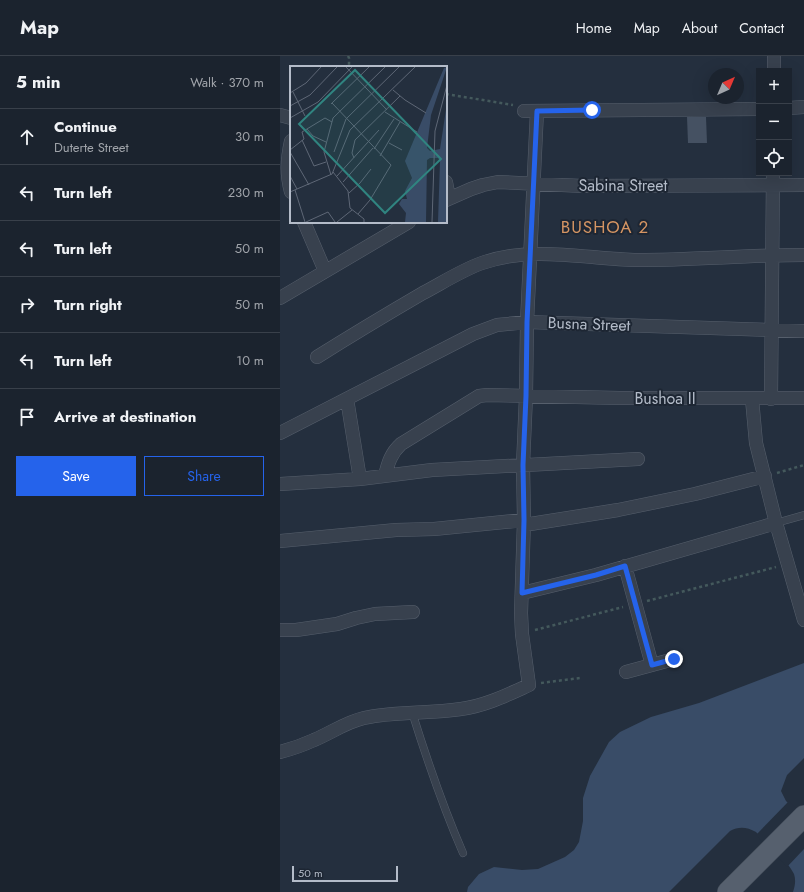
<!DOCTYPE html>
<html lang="en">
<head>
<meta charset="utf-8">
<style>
  body { margin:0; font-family:Jost,sans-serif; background:#282f3a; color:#f1f3f6 }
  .controls { position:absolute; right:12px; top:12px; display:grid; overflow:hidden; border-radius:0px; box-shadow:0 4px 16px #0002 }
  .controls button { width:36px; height:36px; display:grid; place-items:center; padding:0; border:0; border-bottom:1px solid #39404a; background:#1b232e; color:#f1f3f6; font:20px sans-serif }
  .compass { position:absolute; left:428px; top:12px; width:36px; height:36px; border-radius:50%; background:#1b232e; box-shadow:0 4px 16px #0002; rotate:44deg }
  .scale { position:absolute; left:12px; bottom:10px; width:106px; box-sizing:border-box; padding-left:4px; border:2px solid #b4bcc9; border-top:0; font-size:11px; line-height:14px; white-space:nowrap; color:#b4bcc9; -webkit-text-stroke:3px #1d2633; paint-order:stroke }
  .stop { position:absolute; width:12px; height:12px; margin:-9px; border:3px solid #2563eb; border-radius:50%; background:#fff }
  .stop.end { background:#2563eb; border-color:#fff; box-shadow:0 1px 4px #0008 }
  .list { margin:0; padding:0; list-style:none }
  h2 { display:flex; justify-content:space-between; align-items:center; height:52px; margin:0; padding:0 16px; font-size:17px }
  h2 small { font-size:13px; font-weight:400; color:#a0a4aa }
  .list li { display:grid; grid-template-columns:26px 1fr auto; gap:12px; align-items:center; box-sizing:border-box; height:56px; padding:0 16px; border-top:1px solid #39404a }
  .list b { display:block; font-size:15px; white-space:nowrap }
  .list p { margin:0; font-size:13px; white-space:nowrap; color:#a0a4aa }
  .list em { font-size:13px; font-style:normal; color:#a0a4aa }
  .actions { display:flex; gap:8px; padding:12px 16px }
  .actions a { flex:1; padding:9px 0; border:1px solid #2563eb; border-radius:0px; text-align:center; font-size:14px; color:#2563eb }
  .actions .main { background:#2563eb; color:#fff }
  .icon { flex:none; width:22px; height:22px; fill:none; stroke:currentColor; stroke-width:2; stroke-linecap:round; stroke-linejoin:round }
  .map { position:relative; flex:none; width:524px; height:836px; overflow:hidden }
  header { display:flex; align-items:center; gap:24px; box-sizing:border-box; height:56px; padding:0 20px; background:#1b232e; border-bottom:1px solid #39404a }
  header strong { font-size:19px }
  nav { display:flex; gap:22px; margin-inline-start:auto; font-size:14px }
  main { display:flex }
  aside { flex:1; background:#1b232e }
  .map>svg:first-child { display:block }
  .water { fill:#394c67 }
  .pier { fill:#242f3e }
  .building { fill:#455162 }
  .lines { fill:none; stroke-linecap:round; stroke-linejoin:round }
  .lane-casing { stroke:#565f6c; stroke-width:8 }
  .street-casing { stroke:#565f6c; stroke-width:14 }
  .primary-casing { stroke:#414a57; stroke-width:22 }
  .path { stroke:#44595c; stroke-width:2.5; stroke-dasharray:3 3; stroke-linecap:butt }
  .lane { stroke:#38414e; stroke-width:7 }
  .street { stroke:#38414e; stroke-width:13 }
  .primary { stroke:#56606e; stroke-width:21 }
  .route { stroke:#2563eb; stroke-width:5 }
  .labels { text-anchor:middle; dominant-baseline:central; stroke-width:4; stroke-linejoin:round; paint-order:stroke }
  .street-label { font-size:16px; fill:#b4bcc9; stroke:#1d2633 }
  .neighbourhood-label { font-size:17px; letter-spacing:1px; fill:#d59563; stroke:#1d2633 }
  .inset-road { fill:none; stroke:#5e6776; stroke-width:1 }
  .view { fill:#308480; fill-opacity:0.15; stroke:#308480; stroke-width:2 }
  .inset-edge { fill:none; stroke:#b4bcc9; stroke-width:2 }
</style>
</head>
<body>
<header>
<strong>Map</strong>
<nav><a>Home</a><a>Map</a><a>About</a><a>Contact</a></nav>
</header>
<main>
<aside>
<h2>5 min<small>Walk · 370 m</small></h2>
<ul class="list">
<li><svg class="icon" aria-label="ahead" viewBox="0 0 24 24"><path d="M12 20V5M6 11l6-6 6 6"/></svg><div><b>Continue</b><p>Duterte Street</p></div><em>30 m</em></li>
<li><svg class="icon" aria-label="left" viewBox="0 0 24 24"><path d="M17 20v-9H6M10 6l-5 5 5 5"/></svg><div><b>Turn left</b></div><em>230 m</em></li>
<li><svg class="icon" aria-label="left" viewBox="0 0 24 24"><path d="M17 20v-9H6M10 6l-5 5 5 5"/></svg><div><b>Turn left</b></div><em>50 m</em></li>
<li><svg class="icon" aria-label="right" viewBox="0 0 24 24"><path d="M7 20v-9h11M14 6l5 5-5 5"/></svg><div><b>Turn right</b></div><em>50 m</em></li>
<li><svg class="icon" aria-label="left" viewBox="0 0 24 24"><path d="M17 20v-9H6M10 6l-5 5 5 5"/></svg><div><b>Turn left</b></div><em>10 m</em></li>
<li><svg class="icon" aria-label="arrive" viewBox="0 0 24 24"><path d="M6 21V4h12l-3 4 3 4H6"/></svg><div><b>Arrive at destination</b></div></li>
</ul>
<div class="actions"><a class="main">Save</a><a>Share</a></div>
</aside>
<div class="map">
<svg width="524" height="836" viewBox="0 0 524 836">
  <rect width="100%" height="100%" fill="#242f3e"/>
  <path class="water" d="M524 607V702L507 719 501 735 506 745 524 763V836H513C515 830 516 824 514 818 509 806 485 786 476 776 467 771 459 770 450 775L389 836H187L188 831 199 818 214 811 242 814 258 813 285 801 294 794 299 786 303 765V742L310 720 329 686 340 676 371 661 419 647Z"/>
  <path class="pier" d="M509 745 524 760V793L507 811 476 779Z"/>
  <path class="building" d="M407 61H426L427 87H408Z"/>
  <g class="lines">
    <g class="lane-casing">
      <path id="lane" d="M496 467 524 459
        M132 656C147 704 163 751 183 797"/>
    </g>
    <g class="street-casing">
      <path id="street" d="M494 15V0
        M509 52 524 51
        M244 55 479 53
        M0 59 11 62
        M11 85C7 104 6 117 11 136
        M166 126 169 142
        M166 144 191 133 203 129 218 126 303 130 524 129
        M24 166 45 215
        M0 242 129 166
        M37 301C72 279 107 258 143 237 162 227 182 214 202 207 253 189 306 203 358 204 414 204 469 199 524 199
        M67 343 80 423
        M472 343 476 387 496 467 524 564
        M491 343 493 117
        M0 377 193 278 217 269 247 266 524 275
        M105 420C108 407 111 397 121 388L199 340 207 339 340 342H524
        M0 428 80 423 152 414 358 403
        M244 469 338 454 415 438 485 420
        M0 485 116 474 154 473 244 464
        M345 510 372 609
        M242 537 316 519 496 467
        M0 574H16L57 568 76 562 95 558 133 556
        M346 616 394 603
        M0 696C12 693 23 689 34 684 51 677 66 666 84 662 116 655 149 658 181 653 205 650 227 639 249 629L242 578 241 557 244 464 243 409 246 340 247 266 257 55"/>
    </g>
    <g class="primary-casing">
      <path id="primary" d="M448 836 524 760"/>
    </g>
    <path class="path" d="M68 0 69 2V11
      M166 38 233 49
      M497 417 524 409
      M367 545 496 511
      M255 574 343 551
      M261 627 300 622"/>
    <use href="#lane" class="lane"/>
    <use href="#street" class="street"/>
    <use href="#primary" class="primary"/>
  </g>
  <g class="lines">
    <path class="route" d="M312 54 257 55 247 266 246 340 243 409 244 464 242 537 316 519 345 510 372 609 394 603"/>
  </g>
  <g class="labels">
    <g class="street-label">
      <text x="343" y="129">Sabina Street</text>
      <text transform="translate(309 268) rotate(2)">Busna Street</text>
      <text x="385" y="342">Bushoa II</text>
    </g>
    <g class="neighbourhood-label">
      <text x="325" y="171">BUSHOA 2</text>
    </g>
  </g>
  <g transform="translate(10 10)">
    <rect width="157" height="157" fill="#242f3e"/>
    <path d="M157 1 141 49 137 82 140 85 150 83 157 37V156H148L150 95 148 92H140L137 94 136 156H115L116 147 109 138 112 133H117L115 125 122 112 115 95 154 2Z" fill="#394c67"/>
    <path class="inset-road" d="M56 1 97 44M103 24 115 34 136 47M3 26 15 50M0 27 16 17 31 1M42 37 101 99 80 134 68 148M41 38 79 1M0 40 20 29 47 1M95 46 127 66M0 52 28 36 62 1M17 63 23 70 36 76M12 74 24 100 36 96M99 77 112 84M84 83 104 53M0 84 14 73 12 66 35 52 42 56M0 86 19 119M44 86 56 53 109 1M90 90 110 56M64 92 62 87 65 74 110 30M43 106 58 125 60 142 74 153V156M41 109 34 86 43 52 95 1M0 110 7 123M47 110 89 64M53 116 83 82M5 124 15 156M0 126 42 108 60 64 125 1M59 127 70 117 81 103M16 156 38 146 45 156M47 156 62 144M142 156 145 65 157 19"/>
    <path class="view" d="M65 4 151 93 95 147 9 58Z"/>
    <rect width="157" height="157" class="inset-edge"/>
  </g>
</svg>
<div class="controls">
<button>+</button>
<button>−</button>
<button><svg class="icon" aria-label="locate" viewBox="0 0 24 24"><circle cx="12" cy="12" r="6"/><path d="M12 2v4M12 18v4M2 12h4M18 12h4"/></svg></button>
</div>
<svg class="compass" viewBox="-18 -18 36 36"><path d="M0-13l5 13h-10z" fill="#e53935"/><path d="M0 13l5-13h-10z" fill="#a0a4aa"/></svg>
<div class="scale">50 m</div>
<div class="stop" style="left:312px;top:54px"></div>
<div class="stop end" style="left:394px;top:603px"></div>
</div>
</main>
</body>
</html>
